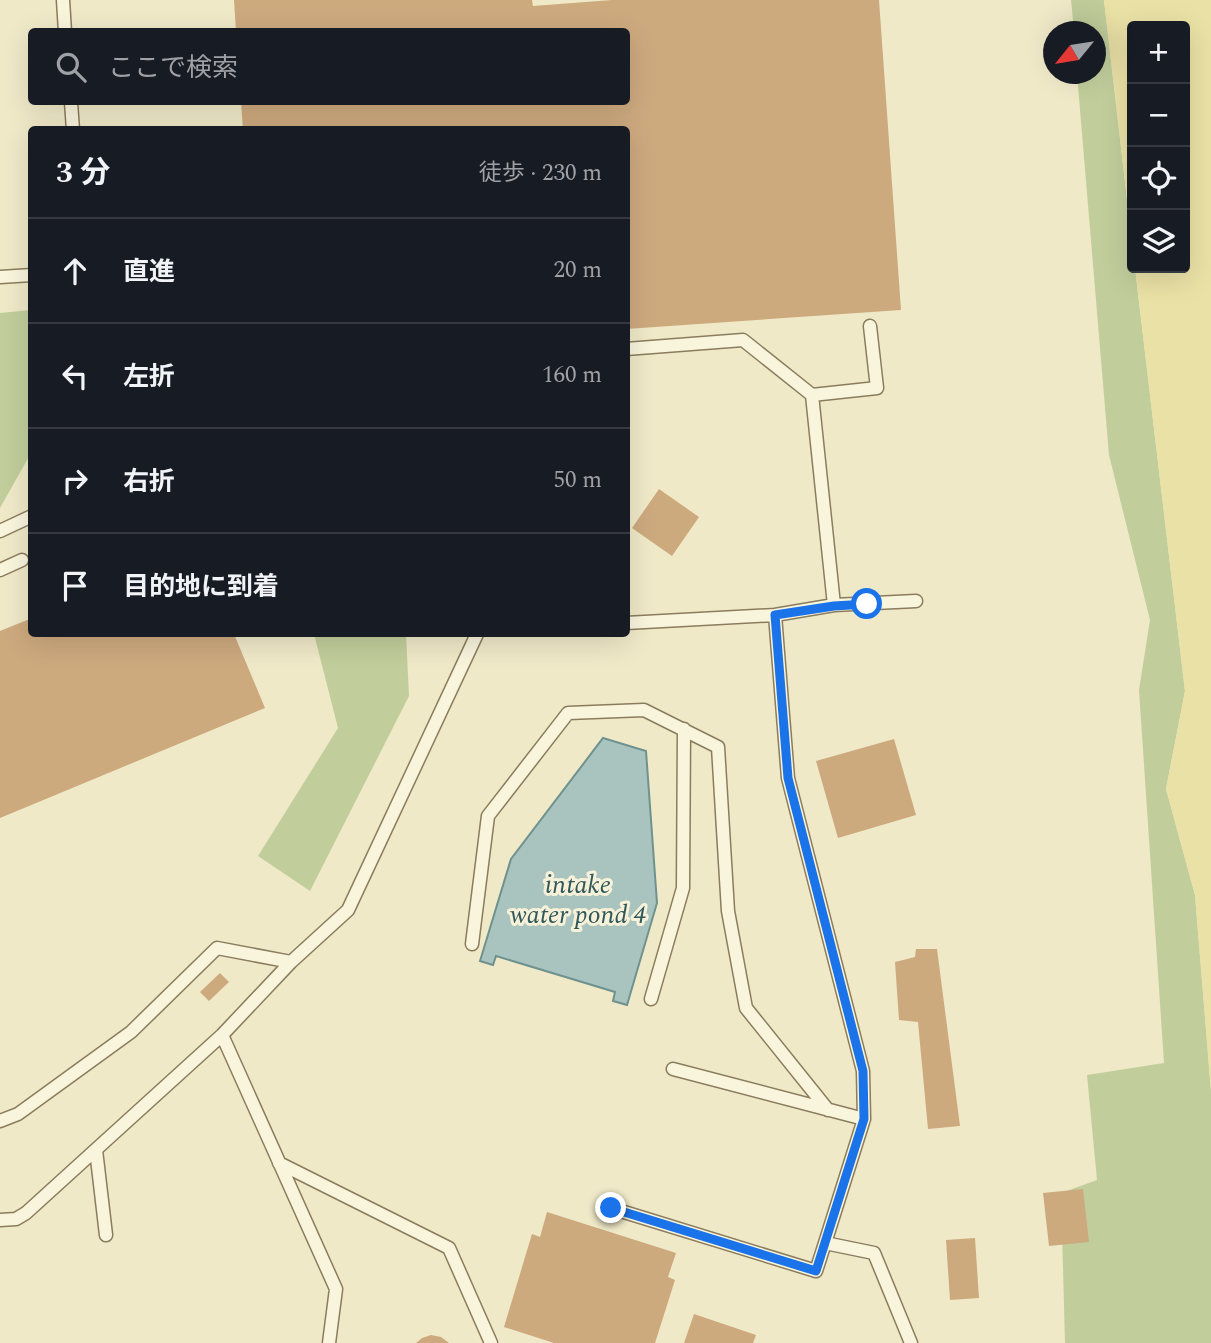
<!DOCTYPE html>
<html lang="ja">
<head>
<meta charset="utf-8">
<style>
  body { margin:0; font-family:Spectral,"Noto Sans JP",serif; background:#20242c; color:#f1f3f6 }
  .controls { position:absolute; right:21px; top:21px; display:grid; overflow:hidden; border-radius:7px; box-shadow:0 7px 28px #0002 }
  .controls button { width:63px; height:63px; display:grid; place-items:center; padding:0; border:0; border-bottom:2px solid #363941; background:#171b24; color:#f1f3f6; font:35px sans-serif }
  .compass { position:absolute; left:1043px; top:21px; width:63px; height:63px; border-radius:50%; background:#171b24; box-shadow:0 7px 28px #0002; rotate:240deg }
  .stop { position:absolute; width:21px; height:21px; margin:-16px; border:5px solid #1a73e8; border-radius:50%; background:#fff }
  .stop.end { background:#1a73e8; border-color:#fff; box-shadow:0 2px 7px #0008 }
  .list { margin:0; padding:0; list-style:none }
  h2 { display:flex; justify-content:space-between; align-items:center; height:91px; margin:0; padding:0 28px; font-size:30px }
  h2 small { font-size:23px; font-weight:400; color:#9ea1a6 }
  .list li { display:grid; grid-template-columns:46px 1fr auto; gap:21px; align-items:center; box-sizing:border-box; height:105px; padding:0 28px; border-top:2px solid #363941 }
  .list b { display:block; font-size:26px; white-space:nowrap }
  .list em { font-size:23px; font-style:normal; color:#9ea1a6 }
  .icon { flex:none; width:38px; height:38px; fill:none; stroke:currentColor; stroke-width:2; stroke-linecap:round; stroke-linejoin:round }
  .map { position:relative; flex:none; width:1211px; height:1343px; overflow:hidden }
  .search { position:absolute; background:#171b24; box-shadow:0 7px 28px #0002; left:28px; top:28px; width:602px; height:77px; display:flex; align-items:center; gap:18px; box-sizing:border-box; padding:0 24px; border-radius:7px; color:#9ea1a6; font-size:26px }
  .panel { position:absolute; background:#171b24; box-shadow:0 7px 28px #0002; left:28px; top:126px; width:602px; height:511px; border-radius:7px }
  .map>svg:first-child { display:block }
  .green { fill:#c1ce9b }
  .sand { fill:#eae1a6 }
  .water { fill:#a9c3bf; stroke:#6f928e; stroke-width:2 }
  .building { fill:#cda97e }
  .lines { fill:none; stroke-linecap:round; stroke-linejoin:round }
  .lane-casing { stroke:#8b7c5d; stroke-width:15 }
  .lane { stroke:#f9f4dc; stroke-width:12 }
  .route { stroke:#1a73e8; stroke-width:9 }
  .labels { text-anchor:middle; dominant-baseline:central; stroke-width:6; stroke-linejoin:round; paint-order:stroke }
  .water-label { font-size:26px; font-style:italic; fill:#30585b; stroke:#f6f1d8 }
</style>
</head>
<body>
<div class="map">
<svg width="1211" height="1343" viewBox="0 0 1211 1343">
  <rect width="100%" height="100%" fill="#efe9c8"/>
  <path class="green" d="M1071 0H1104L1132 243V268H1135L1185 691 1166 789 1195 895 1211 1091V1343H1065L1061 1193 1097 1180 1087 1075 1164 1063 1139 690 1150 620 1109 455 1077 74H1096V32L1074 31Z
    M31 310V453L0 508V313Z
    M314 634H406L409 696 310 891 258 856 338 728Z"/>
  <path class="sand" d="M1104 0H1211V1091L1195 895 1166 789 1185 691 1135 268H1185V26H1132V243Z"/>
  <path class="water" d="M603 738 646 751 657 903 627 1005 613 1001 615 992 496 956 493 965 480 961 511 859Z"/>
  <path class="building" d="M234 0H532L533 6 612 0H879L901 310 626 329V130H243L241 102H626V32H236Z
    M659 489 699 517 672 556 632 528Z
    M32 618V634H234L265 708 0 818V631Z
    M894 739 916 815 838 838 816 761Z
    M916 949H937L960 1126 928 1129 918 1022 899 1020 895 962 915 957Z
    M220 973 229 982 209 1001 200 992Z
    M1083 1189 1089 1242 1049 1246 1043 1193Z
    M547 1212 676 1253 668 1277 675 1280 655 1343H554L504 1327 532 1234 540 1237Z
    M975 1238 979 1298 950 1300 946 1240Z
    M694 1314 756 1335 753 1343H684Z
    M431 1335 441 1337 449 1343H416L422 1338Z"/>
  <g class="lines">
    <g class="lane-casing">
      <path id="lane" d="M63 0 65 32
        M71 102 73 130
        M0 277 32 275
        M626 349 743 340 812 395
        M0 531 32 516
        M0 570 22 560
        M834 605 916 601
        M775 615 834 605 812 395 877 388 870 326
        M626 623 775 615 788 778 863 1071 864 1119 673 1069
        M472 944 488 816 568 713 644 710 718 747 728 911 746 1008 828 1110
        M651 999 683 888 684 729
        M222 1035 336 1289 329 1343
        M0 1121 18 1114 131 1032 217 948 291 962
        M96 1150 106 1235
        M279 1163 449 1248 491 1343
        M611 1208 816 1271 825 1243 874 1253 911 1343
        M0 1220 16 1219 26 1213 222 1035 291 962 348 910 477 634
        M825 1243 864 1119"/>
    </g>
    <use href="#lane" class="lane"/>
  </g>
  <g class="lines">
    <path class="route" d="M611 1208 816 1271 864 1119 863 1071 788 778 775 615 834 606 867 604"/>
  </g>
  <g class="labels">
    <g class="water-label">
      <text x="578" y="885">intake<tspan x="578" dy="30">water pond 4</tspan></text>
    </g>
  </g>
</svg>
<div class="controls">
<button>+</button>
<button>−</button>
<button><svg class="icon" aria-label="locate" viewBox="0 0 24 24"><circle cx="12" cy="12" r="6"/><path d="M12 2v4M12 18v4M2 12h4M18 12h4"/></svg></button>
<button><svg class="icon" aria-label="layers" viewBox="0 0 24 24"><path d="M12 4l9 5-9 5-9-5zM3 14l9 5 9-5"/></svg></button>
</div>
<svg class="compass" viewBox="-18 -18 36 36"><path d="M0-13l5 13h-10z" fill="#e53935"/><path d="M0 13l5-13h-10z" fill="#9ea1a6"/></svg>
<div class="stop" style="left:867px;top:604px"></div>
<div class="stop end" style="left:611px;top:1208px"></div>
<div class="search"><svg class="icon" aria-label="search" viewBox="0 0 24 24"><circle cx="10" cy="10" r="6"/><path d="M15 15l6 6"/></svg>ここで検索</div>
<section class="panel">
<h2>3 分<small>徒歩 · 230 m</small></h2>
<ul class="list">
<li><svg class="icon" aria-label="ahead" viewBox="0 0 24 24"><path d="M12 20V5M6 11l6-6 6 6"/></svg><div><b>直進</b></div><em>20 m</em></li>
<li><svg class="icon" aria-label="left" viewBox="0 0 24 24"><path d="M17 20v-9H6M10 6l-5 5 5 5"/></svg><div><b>左折</b></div><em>160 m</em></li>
<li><svg class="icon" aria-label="right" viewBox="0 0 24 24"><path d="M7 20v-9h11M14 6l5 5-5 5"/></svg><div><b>右折</b></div><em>50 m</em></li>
<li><svg class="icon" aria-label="arrive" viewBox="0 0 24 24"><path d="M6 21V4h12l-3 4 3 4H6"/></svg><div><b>目的地に到着</b></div></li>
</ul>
</section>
</div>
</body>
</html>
